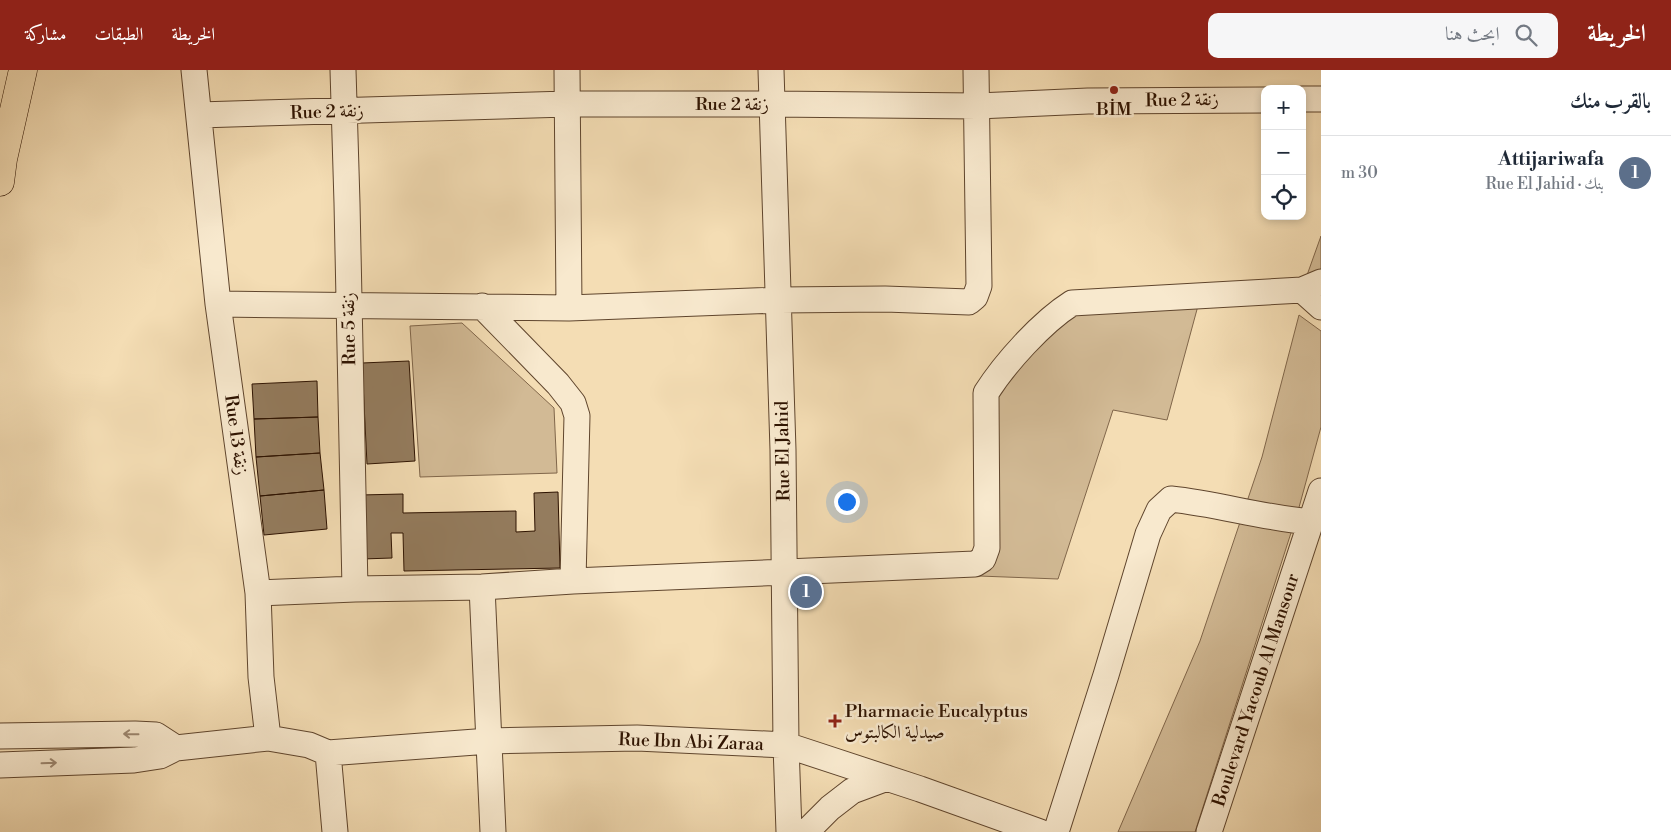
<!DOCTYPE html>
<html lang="ar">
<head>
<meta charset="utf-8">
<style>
  body { margin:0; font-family:"Libre Bodoni",Amiri,serif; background:#f6f6f7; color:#1f2937; direction:rtl }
  .controls { position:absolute; right:15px; top:15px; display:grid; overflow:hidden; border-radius:10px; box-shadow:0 2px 8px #0003 }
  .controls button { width:45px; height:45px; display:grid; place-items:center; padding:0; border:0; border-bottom:1px solid #e0e1e3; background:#fff; color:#1f2937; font:25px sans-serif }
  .you { position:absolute; left:846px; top:431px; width:18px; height:18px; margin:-12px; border:4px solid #fff; border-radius:50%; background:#1a73e8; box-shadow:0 0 0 8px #1a73e833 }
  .badge { display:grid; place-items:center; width:32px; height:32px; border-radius:50%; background:#8f2418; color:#fff; font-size:16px; font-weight:700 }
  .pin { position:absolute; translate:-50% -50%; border:2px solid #fff; box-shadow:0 1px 5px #0006 }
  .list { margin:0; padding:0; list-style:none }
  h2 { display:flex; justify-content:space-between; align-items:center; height:65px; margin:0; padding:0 20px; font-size:21px }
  h2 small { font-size:16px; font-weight:400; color:#747a83 }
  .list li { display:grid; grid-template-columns:32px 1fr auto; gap:15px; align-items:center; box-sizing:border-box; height:75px; padding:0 20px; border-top:1px solid #e0e1e3 }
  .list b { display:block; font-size:19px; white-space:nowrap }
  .list p { margin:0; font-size:16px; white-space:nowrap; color:#747a83 }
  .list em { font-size:16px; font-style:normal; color:#747a83 }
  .icon { flex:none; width:28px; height:28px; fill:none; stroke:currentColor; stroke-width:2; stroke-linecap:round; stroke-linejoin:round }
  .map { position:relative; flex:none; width:1321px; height:762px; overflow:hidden; direction:ltr }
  header { display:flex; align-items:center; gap:30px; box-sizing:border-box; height:70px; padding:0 25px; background:#8f2418; color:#fff }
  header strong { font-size:24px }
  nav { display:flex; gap:28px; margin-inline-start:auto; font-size:18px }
  .search { width:350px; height:45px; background:#f6f6f7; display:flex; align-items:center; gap:12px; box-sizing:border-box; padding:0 18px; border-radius:10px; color:#747a83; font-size:19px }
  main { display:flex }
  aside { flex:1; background:#fff }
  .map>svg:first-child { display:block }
  .green { fill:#d2ba95; stroke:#80664a }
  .building { fill:#947c5e; stroke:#2d1200 }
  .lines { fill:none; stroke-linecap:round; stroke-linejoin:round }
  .minor-casing { stroke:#5f452d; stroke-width:27 }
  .primary-casing { stroke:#2d1200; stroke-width:29 }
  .minor { stroke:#f8e9ce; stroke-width:25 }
  .primary { stroke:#f4ddb4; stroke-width:28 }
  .oneway { stroke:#9d8871 }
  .poi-dot { fill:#8f2418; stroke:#f8e9ce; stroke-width:2 }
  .labels { text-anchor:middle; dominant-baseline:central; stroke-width:5; stroke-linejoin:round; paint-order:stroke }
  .street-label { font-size:18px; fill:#2d1200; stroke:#f8e9ce }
  .poi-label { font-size:18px; fill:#2d1200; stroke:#f8e9ce }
</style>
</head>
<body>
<header>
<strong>الخريطة</strong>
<div class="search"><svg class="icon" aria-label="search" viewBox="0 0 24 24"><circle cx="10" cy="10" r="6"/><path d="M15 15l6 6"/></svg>ابحث هنا</div>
<nav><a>الخريطة</a><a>الطبقات</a><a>مشاركة</a></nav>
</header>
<main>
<aside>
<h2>بالقرب منك<small></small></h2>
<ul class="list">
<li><span class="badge" style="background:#5c6f8a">1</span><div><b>Attijariwafa</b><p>بنك · Rue El Jahid</p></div><em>30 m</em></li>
</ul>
</aside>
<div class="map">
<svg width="1321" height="762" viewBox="0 0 1321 762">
  <rect width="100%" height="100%" fill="#f4ddb4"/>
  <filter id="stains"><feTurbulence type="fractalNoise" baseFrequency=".004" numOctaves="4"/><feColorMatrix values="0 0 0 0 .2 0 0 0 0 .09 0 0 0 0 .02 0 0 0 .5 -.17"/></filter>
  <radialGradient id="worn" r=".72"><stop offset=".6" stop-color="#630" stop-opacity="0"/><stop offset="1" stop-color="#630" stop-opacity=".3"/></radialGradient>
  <path class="green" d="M1321 166V201L1306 208Z
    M1082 220 1199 232 1167 350 1113 340 1058 509 979 506 981 335Z
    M1299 245 1321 261V357L1298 441 1195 762H1118L1200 571 1262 387Z
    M462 253 554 338 557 403 420 407 410 256Z"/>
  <path class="building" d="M409 291 415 391 367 394 362 293Z
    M317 311 318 347 254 349 252 314Z
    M318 347 320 383 256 387 254 349Z
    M320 383 324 420 260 426 256 387Z
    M324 420 327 459 264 465 260 426Z
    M558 422 560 498 404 501 403 463H391L392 488 362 489 360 425 403 424V443L516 441V462L535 461 534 423Z"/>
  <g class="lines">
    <g class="minor-casing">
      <path id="minor" d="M194 0 218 234 258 523 261 607 268 668 309 675 328 683 489 671 637 668 786 675 920 719 1040 762
        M343 0 347 133 355 519
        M567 0 569 238
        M771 0 783 380 786 675 789 762
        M1302 29H1321
        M199 45 567 34H771L977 36 1088 31 1265 30
        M1321 212 1302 220 1321 237
        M218 234 569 238 780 230 885 229 969 232 975 227 979 216 976 0
        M482 236 558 314 573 333 577 346 573 511
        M482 517 493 762
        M258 523 355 519 482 517 573 511 975 494 983 489 987 478 986 323C1005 293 1042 252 1072 233L1302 220
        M0 666 135 664 156 665 176 678
        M328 683 335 762
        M0 695 134 690 160 686 176 678 268 668
        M806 762 830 738 852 721 887 708
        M1056 762 1106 605 1148 464 1159 440 1171 429C1218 434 1264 448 1311 452
        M1209 762 1321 421"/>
    </g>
    <g class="primary-casing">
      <path id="primary" d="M0 112 3 89 23 0"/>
    </g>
    <use href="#minor" class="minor"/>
    <use href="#primary" class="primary"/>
  </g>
  <defs><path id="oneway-shaft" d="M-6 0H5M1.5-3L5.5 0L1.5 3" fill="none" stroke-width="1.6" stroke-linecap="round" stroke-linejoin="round" transform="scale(1.25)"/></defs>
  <g class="oneway">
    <use href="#oneway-shaft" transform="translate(131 664) rotate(-179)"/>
    <use href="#oneway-shaft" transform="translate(49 693) rotate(-2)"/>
  </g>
  <g class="poi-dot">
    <circle cx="1114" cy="20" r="5"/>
    <path d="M832.5 643.5h5v5h5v5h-5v5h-5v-5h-5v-5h5z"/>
  </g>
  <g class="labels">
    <g class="street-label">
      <text transform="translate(1182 30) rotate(-1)">Rue 2 زنقة</text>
      <text x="732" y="34">Rue 2 زنقة</text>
      <text transform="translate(327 42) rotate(-2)">Rue 2 زنقة</text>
      <text transform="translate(349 259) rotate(-91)">Rue 5 زنقة</text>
      <text transform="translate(236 365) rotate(82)">Rue 13 زنقة</text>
      <text transform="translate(783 381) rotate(-91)">Rue El Jahid</text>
      <text transform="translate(1256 620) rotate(-72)">Boulevard Yacoub Al Mansour</text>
      <text transform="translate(691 672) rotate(2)">Rue Ibn Abi Zaraa</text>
    </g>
    <g class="poi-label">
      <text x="1114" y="39">BİM</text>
      <text x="845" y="641" text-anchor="start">Pharmacie Eucalyptus<tspan x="845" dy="21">صيدلية الكالبتوس</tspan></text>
    </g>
  </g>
  <rect width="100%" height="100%" filter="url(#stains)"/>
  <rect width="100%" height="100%" fill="url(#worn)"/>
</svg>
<div class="controls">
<button>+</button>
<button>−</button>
<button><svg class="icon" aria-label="locate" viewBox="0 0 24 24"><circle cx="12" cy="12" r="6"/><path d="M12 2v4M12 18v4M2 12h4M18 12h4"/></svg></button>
</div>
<div class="you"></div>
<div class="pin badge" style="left:806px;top:522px;background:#5c6f8a">1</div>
</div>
</main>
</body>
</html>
